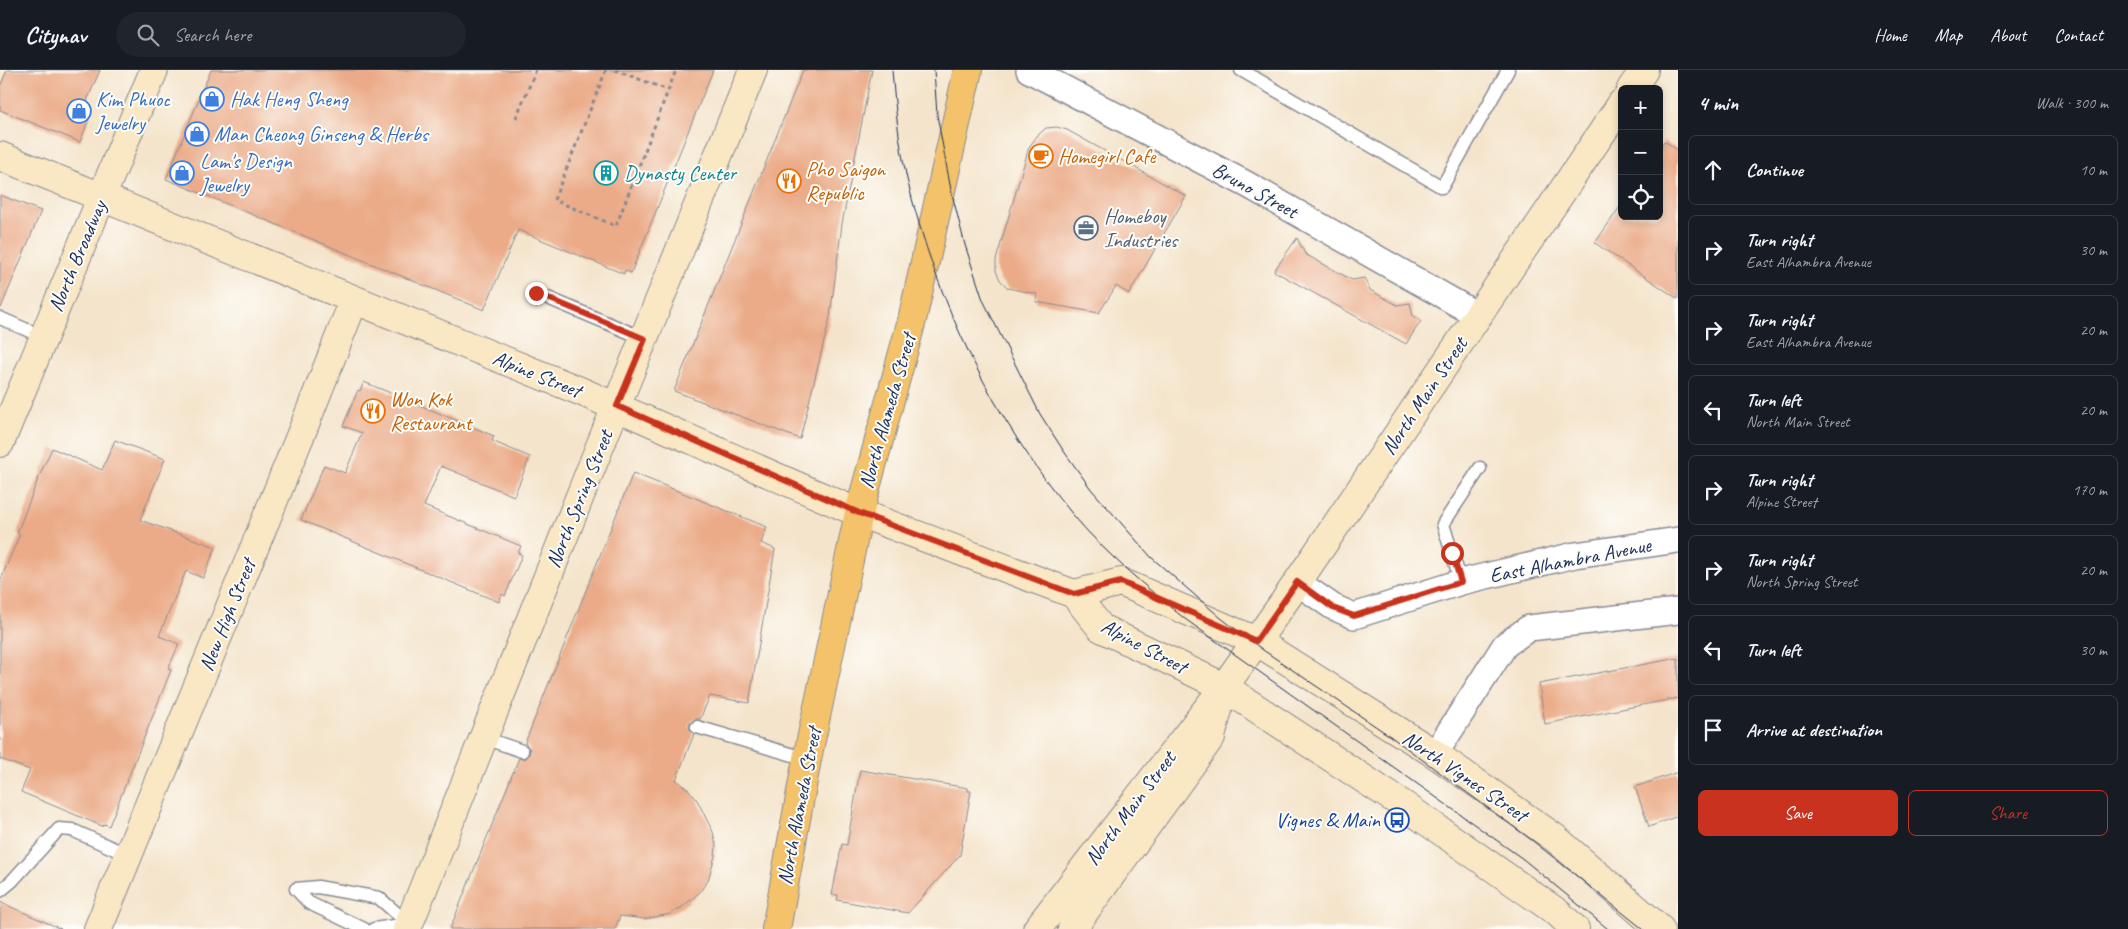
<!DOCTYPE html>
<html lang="en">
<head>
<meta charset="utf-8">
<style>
  body { margin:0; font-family:Caveat,sans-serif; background:#20242c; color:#f1f3f6 }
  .controls { position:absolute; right:15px; top:15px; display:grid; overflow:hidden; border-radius:8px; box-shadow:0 2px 8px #0003 }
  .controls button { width:45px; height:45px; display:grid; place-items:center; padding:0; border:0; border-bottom:1px solid #363941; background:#171b24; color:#f1f3f6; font:25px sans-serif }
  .stop { position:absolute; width:15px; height:15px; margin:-11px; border:4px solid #c8321e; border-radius:50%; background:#fff }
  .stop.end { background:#c8321e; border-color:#fff; box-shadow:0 1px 5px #0008 }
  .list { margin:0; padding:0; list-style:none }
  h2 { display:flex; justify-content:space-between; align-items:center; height:65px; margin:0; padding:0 20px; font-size:21px }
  h2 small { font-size:16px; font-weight:400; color:#9ea1a6 }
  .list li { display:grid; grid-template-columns:32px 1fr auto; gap:15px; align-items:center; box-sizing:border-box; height:70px; margin:0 10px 10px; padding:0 10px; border:1px solid #363941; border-radius:8px }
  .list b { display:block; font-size:19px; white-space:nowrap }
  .list p { margin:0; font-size:16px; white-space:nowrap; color:#9ea1a6 }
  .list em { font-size:16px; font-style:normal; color:#9ea1a6 }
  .actions { display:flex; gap:10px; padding:15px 20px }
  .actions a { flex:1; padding:11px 0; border:1px solid #c8321e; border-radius:8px; text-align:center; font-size:18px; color:#c8321e }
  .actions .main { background:#c8321e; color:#fff }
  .icon { flex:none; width:28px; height:28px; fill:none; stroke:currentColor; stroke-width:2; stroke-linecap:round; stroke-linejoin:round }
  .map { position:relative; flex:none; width:1678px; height:859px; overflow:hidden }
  header { display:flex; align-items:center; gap:30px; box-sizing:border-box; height:70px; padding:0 25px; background:#171b24; border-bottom:1px solid #363941 }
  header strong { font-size:24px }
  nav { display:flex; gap:28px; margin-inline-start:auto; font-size:18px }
  .search { width:350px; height:45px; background:#20242c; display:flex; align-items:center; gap:12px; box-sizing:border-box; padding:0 18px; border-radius:28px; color:#9ea1a6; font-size:19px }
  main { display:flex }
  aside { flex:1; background:#171b24 }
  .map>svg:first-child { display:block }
  .building { fill:#ebab88 }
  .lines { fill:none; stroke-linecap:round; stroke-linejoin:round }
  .lane-casing { stroke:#888a94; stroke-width:15 }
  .street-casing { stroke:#888a94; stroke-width:28 }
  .secondary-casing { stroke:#888a94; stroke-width:30 }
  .primary-casing { stroke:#888a94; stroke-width:30 }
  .path { stroke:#888a94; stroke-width:3; stroke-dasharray:4 4; stroke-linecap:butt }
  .lane { stroke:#fff; stroke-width:12 }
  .street { stroke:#fff; stroke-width:25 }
  .secondary { stroke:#fae7c3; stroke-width:28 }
  .primary { stroke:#f3c26a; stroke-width:28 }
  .tram { stroke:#1b2f5e; stroke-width:1 }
  .route { stroke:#c8321e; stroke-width:6 }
  .labels { text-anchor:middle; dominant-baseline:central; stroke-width:4; stroke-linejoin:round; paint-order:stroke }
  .shop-label { font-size:21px; fill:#366cbe; stroke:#fdfcf7; text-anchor:start }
  .food-label { font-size:21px; fill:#c56008; stroke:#fdfcf7; text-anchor:start }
  .culture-label { font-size:21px; fill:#0d838f; stroke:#fdfcf7; text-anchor:start }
  .street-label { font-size:21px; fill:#1b2f5e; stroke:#fdfcf7 }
  .service-label { font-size:21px; fill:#4e5e75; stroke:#fdfcf7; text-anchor:start }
  .transit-label { font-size:21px; fill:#164399; stroke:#fdfcf7; text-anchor:end }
</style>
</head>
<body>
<header>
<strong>Citynav</strong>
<div class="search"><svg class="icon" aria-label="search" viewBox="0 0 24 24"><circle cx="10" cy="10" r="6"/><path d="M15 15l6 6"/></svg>Search here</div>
<nav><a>Home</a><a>Map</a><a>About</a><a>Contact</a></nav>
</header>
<main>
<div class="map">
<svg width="1678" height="859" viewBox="0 0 1678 859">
  <rect width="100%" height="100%" fill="#fdfcf7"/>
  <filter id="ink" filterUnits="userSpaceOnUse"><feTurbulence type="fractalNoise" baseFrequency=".02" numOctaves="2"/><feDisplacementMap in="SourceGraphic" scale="10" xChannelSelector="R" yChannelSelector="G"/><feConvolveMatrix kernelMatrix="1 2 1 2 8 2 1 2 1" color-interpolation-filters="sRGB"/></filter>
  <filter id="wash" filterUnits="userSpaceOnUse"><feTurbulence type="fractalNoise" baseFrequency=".0096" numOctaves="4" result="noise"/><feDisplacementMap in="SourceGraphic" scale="20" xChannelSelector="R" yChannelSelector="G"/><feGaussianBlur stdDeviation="1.12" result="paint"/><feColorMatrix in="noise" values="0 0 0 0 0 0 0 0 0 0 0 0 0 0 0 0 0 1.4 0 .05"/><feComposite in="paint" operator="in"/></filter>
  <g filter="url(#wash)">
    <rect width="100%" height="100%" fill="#f4e4cb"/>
    <g id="blocks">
      <path class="building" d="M7 0H100L81 45 89 49 80 72 0 40V17Z
        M211 0H713L631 203 625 200 624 204 518 160 484 240 166 109Z
        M803 0H872L842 154 830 247 800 369 674 321Z
        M1057 57 1067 60 1186 126 1129 224 1116 216 1099 243 1036 232 1037 224 1008 218 1000 210 996 201V190L1029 77 1037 66 1046 58Z
        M1664 71 1678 80V229L1595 173 1622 134V146H1659V79Z
        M0 125 41 141 1 238H0Z
        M1297 168 1305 184 1352 210 1364 208 1370 220 1397 235 1410 233 1413 246 1421 251 1406 274 1274 201Z
        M364 312 494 366 492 371 530 387 514 426 441 396 424 436 521 476 518 483 522 485 505 526 502 524 499 532 301 450 324 395 345 403 362 363 343 356 358 320 360 321Z
        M115 370 165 389 140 450 216 477 203 508 186 501 159 566 179 574 168 599 171 600 109 756 104 754 102 756 21 722 30 700 0 689V511L20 464 17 463 38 409 52 378 102 400Z
        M633 403 767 457 761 473 775 479 749 633 710 626 700 649H695L689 654V659L694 664 676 710 689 720 697 730 713 762 716 775 715 786 708 810 700 822 681 838 670 844 645 849 620 846 615 859H450L519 688 524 689 529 684 530 679 525 673Z
        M1678 588V628L1545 654 1539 614Z
        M860 700 968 718V721H971L960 785 908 843 837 830 838 825H832L842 774 847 775Z
        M1678 702V746L1649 757 1635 717Z
        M0 832 61 859H0Z"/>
    </g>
  </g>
  <g filter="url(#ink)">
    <use href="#blocks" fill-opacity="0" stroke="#888a94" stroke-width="1"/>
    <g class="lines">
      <g class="lane-casing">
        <path id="lane" d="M1241 0 1442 117 1508 0
          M536 223 645 269
          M0 248 43 267
          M1461 512 1443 454 1480 398
          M697 657 807 689
          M484 668 522 681
          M296 819 318 817 379 828 409 854
          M296 819 309 833 364 859
          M0 821 12 811 59 759 72 760 128 785
          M374 859 409 854"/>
      </g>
      <g class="street-casing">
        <path id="street" d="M1029 0 1248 115 1479 246
          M1297 512 1333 537 1354 546 1461 512 1575 485 1678 470
          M1435 684 1505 575 1529 558 1678 541"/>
      </g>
      <g class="secondary-casing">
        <path id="secondary" d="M1631 19 1644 0
          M0 86 580 321 859 443 1074 524 1101 558 1224 617 1405 736 1558 843 1575 859
          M0 373 154 0
          M1074 524 1121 512 1256 571 1435 684 1555 768 1660 859
          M98 859 303 359 354 230
          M407 859 598 381 753 0
          M1037 859 1224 617 1286 529 1622 33
          M1072 859 1211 667 1221 628"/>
      </g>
      <g class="primary-casing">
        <path id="primary" d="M776 859 807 689 859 443 912 250 968 0"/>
      </g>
      <path class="path" d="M606 0 554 130 616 156 676 0
        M615 0 668 20
        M516 48 536 0"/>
      <use href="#lane" class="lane"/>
      <use href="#street" class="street"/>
      <use href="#secondary" class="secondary"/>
      <use href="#primary" class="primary"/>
      <path class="tram" d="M892 0C895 36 899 74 907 109 937 232 992 348 1074 446 1106 484 1146 517 1185 549L1523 789 1608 859
        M934 0 937 45 951 120 965 175 983 230 1040 344 1063 380 1091 419 1151 487 1221 548 1263 580 1390 666 1533 771 1643 859"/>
    </g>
  </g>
  <g class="lines" filter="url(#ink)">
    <path class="route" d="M536 223 645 269 617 336 859 443 1074 524 1121 512 1256 571 1297 512 1333 538 1354 546 1461 512 1452 483"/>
  </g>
  <defs>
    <g id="shop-ring" transform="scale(1.25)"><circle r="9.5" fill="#fdfcf7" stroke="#3f7fe0" stroke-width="1.5"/><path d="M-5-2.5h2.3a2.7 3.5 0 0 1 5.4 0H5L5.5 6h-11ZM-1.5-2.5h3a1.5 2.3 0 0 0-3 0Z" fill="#3f7fe0"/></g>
    <g id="cafe-ring" transform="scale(1.25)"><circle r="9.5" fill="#fdfcf7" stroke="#e8710a" stroke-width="1.5"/><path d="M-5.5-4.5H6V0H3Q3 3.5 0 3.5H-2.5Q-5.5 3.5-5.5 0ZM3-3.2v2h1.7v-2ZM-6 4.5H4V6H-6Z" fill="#e8710a"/></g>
    <g id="building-ring" transform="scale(1.25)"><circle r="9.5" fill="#fdfcf7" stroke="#0f9aa8" stroke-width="1.5"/><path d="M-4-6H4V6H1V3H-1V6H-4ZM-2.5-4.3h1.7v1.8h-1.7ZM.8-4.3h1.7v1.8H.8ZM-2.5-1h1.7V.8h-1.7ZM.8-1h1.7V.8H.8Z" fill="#0f9aa8"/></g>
    <g id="restaurant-ring" transform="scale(1.25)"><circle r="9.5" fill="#fdfcf7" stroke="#e8710a" stroke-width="1.5"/><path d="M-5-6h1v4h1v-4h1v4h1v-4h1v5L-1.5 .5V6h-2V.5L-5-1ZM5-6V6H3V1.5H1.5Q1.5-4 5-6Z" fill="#e8710a"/></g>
    <g id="office-ring" transform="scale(1.25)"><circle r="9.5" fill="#fdfcf7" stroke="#5c6f8a" stroke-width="1.5"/><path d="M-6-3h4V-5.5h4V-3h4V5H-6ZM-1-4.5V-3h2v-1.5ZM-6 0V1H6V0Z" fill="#5c6f8a"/></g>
    <g id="bus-ring" transform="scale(1.25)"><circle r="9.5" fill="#fdfcf7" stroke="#1a4fb4" stroke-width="1.5"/><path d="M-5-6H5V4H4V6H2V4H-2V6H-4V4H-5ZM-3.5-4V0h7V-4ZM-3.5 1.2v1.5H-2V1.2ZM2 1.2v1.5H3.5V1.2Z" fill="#1a4fb4"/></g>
  </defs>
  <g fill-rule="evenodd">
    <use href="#shop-ring" x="212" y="29"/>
    <use href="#shop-ring" x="79" y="41"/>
    <use href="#shop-ring" x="197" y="64"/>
    <use href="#cafe-ring" x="1041" y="86"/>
    <use href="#shop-ring" x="182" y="103"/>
    <use href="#building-ring" x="606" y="103"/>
    <use href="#restaurant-ring" x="789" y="111"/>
    <use href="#office-ring" x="1086" y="158"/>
    <use href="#restaurant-ring" x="373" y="341"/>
    <use href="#bus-ring" x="1397" y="750"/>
  </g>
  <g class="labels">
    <g class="shop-label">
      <text x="96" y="29">Kim Phuoc<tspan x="96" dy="24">Jewelry</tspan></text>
      <text x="230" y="29">Hak Heng Sheng</text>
      <text x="214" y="64">Man Cheong Ginseng &amp; Herbs</text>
      <text x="200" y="91">Lam's Design<tspan x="200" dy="24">Jewelry</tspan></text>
    </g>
    <g class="food-label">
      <text x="1058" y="86">Homegirl Cafe</text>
      <text x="806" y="99">Pho Saigon<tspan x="806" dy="24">Republic</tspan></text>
      <text x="390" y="329">Won Kok<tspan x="390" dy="24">Restaurant</tspan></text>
    </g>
    <g class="culture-label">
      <text x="624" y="103">Dynasty Center</text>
    </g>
    <g class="street-label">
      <text transform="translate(1255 120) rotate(29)">Bruno Street</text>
      <text transform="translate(77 186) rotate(-67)">North Broadway</text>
      <text transform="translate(537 304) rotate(22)">Alpine Street</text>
      <text transform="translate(1424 326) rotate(-56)">North Main Street</text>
      <text transform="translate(887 341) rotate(-74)">North Alameda Street</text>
      <text transform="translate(579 429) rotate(-68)">North Spring Street</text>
      <text transform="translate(1570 490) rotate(-11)">East Alhambra Avenue</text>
      <text transform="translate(227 545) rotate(-68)">New High Street</text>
      <text transform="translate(1144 576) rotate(28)">Alpine Street</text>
      <text transform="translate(1465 706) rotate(34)">North Vignes Street</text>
      <text transform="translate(799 736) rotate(-79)">North Alameda Street</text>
      <text transform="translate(1130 738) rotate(-53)">North Main Street</text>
    </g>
    <g class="service-label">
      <text x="1104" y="146">Homeboy<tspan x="1104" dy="24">Industries</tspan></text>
    </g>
    <g class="transit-label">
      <text x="1380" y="750">Vignes &amp; Main</text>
    </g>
  </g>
</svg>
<div class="controls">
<button>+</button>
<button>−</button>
<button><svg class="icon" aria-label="locate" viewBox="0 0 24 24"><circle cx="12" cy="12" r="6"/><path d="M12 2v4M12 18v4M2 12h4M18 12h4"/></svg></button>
</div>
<div class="stop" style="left:1452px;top:483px"></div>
<div class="stop end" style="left:536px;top:223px"></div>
</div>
<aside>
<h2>4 min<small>Walk · 300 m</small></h2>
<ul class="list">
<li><svg class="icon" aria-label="ahead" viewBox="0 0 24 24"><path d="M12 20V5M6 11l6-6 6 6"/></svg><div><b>Continue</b></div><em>10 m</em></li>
<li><svg class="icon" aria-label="right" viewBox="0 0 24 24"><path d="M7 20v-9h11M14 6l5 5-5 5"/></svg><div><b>Turn right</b><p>East Alhambra Avenue</p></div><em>30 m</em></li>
<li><svg class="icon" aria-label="right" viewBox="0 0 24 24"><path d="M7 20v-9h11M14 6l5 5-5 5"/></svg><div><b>Turn right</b><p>East Alhambra Avenue</p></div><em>20 m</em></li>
<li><svg class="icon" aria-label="left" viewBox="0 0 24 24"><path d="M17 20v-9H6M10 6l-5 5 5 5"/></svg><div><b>Turn left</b><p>North Main Street</p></div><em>20 m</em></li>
<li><svg class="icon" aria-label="right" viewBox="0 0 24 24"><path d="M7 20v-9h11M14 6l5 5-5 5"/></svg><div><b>Turn right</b><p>Alpine Street</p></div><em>170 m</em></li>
<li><svg class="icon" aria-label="right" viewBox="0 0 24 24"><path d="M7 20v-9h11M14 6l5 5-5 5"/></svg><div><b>Turn right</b><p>North Spring Street</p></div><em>20 m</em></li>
<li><svg class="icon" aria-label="left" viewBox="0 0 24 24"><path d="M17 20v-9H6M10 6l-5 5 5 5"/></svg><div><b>Turn left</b></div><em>30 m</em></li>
<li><svg class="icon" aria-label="arrive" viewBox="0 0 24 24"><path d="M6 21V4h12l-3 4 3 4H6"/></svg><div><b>Arrive at destination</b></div></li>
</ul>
<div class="actions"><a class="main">Save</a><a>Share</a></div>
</aside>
</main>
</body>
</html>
